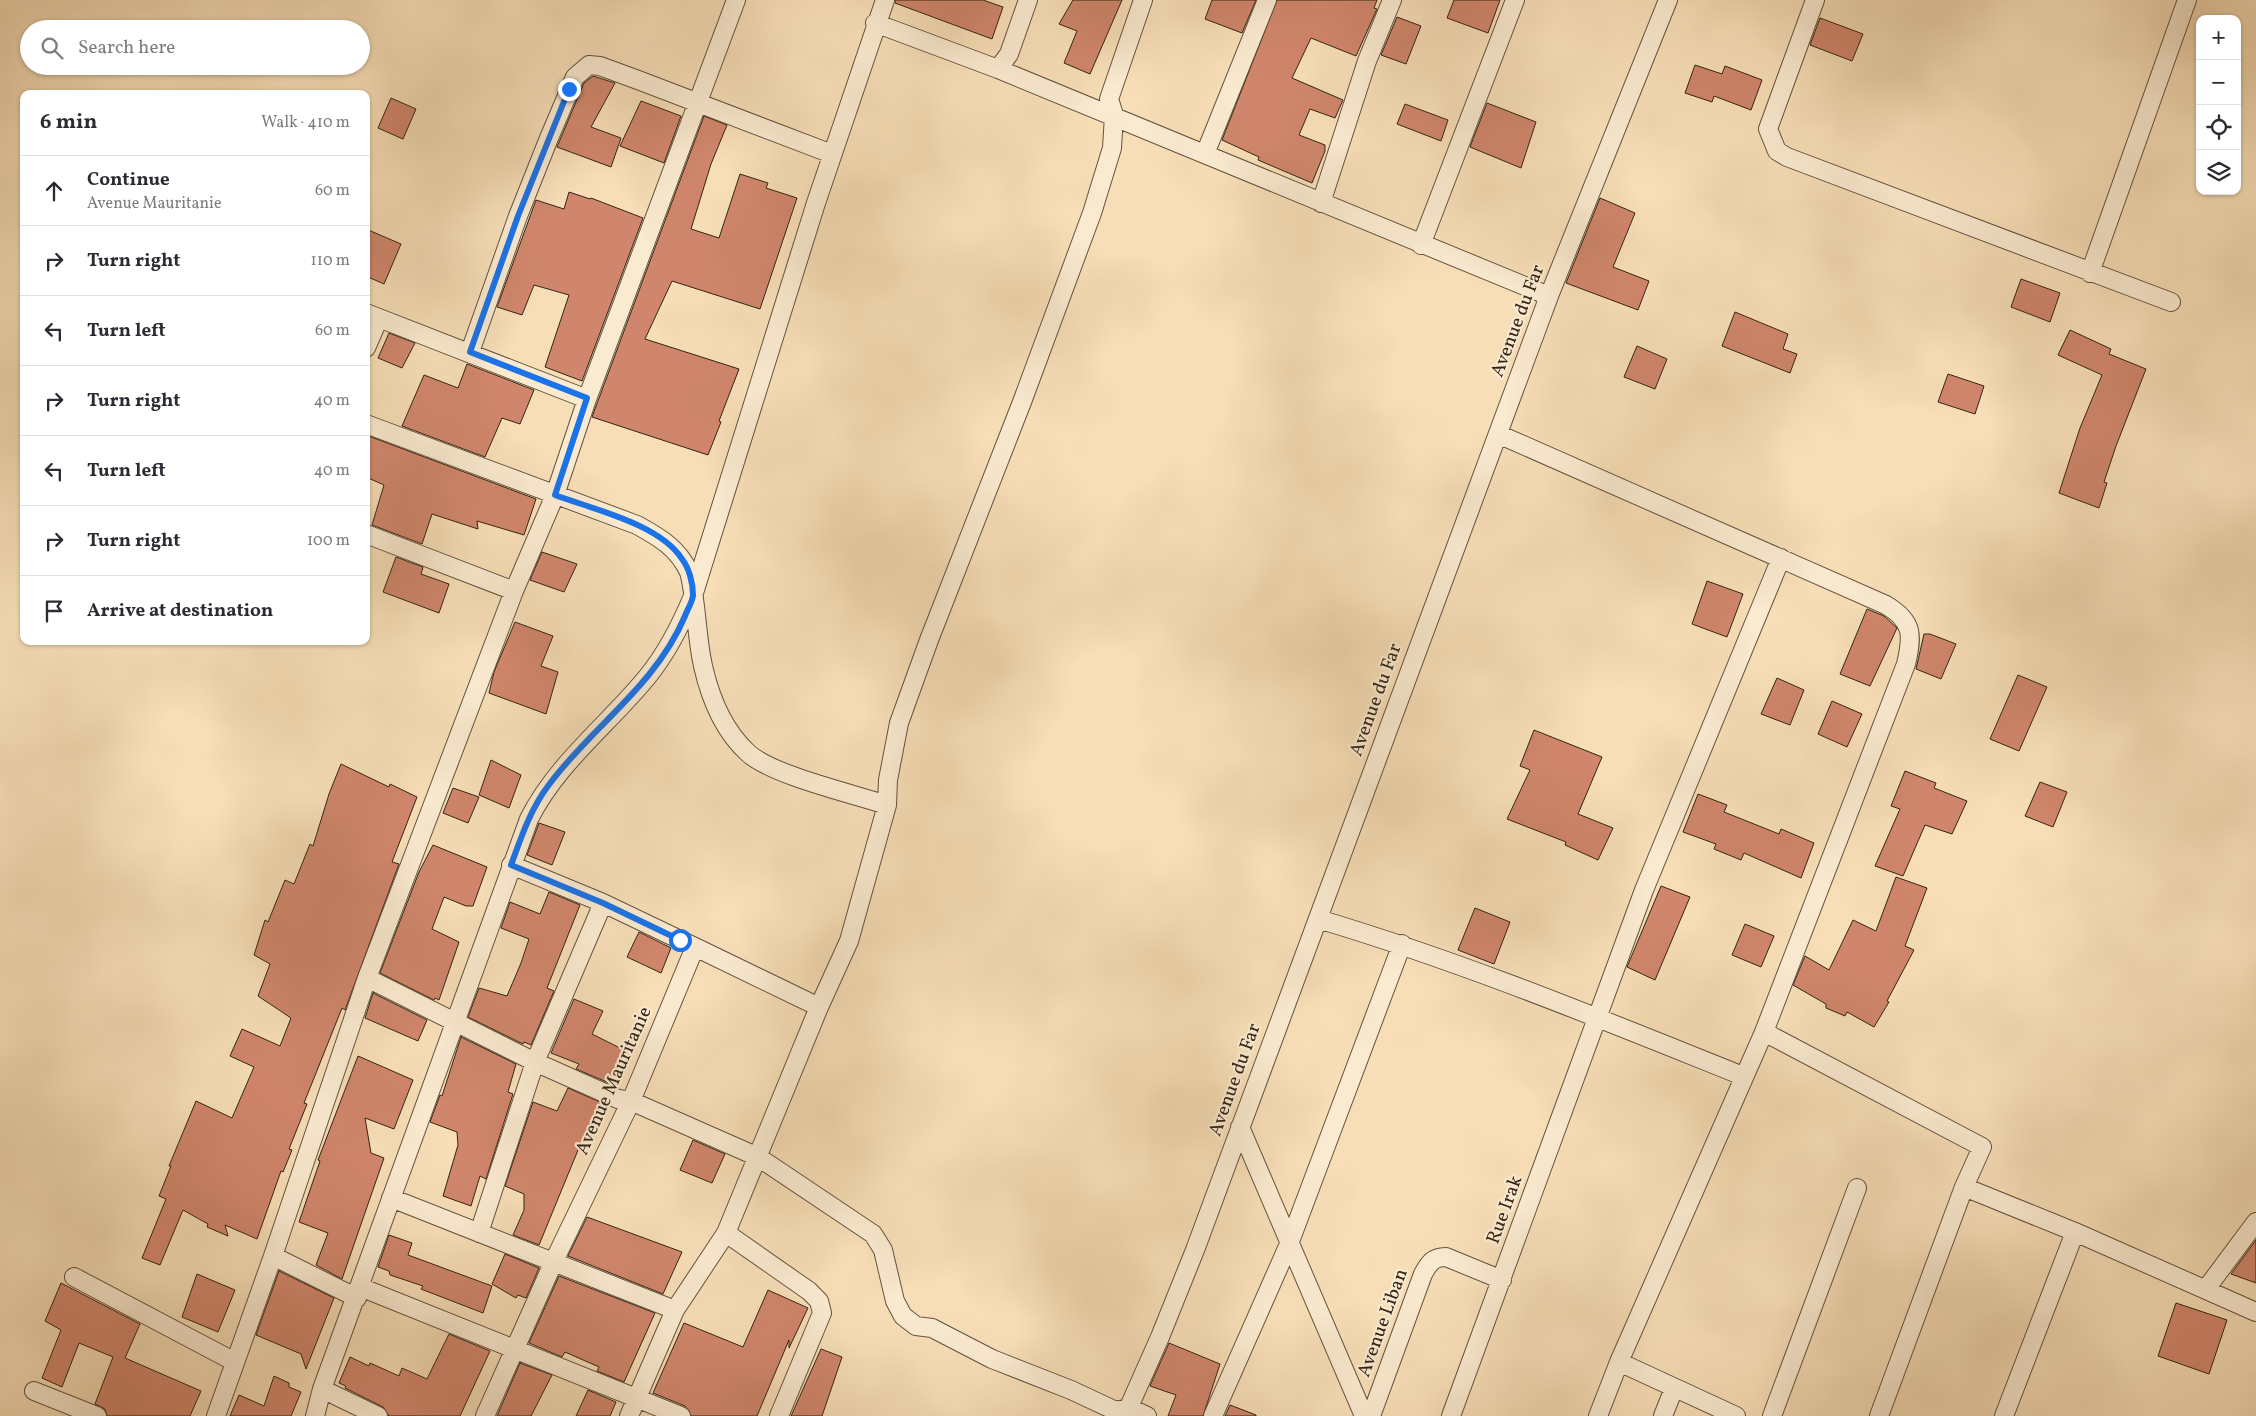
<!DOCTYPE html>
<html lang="en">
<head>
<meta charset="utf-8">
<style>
  body { margin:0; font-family:Vollkorn,serif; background:#f2f2f3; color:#2b2b33 }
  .controls { position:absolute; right:15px; top:15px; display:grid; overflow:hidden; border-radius:10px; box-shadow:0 1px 4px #0004 }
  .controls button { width:45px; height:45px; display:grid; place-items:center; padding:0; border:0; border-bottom:1px solid #e1e1e2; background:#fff; color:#2b2b33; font:25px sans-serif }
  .stop { position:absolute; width:15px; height:15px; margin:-11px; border:4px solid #1a73e8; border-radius:50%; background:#fff }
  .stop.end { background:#1a73e8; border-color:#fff; box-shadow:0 1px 5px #0008 }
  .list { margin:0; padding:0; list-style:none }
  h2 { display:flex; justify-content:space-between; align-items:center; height:65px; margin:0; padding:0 20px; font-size:21px }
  h2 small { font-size:16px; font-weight:400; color:#7c7c81 }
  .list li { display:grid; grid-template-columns:32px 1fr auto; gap:15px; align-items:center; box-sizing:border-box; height:70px; padding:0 20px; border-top:1px solid #e1e1e2 }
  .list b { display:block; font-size:19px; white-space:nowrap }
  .list p { margin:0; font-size:16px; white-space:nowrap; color:#7c7c81 }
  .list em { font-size:16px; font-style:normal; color:#7c7c81 }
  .icon { flex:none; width:28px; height:28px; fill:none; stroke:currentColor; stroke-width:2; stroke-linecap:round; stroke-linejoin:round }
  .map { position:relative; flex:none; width:2256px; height:1416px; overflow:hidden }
  .search { position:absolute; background:#fff; box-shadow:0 1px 4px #0004; left:20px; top:20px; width:350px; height:55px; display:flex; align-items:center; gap:12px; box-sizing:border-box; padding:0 18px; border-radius:28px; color:#7c7c81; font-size:19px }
  .panel { position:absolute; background:#fff; box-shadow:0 1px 4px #0004; left:20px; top:90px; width:350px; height:555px; border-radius:10px }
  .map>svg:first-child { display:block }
  .building { fill:#d0866c; stroke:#332314 }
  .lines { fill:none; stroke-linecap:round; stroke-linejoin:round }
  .minor-casing { stroke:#64523d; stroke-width:20 }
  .minor { stroke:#faead0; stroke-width:18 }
  .route { stroke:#1a73e8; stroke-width:6 }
  .labels { text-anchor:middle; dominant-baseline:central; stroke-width:4.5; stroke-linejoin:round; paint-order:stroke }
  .street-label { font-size:19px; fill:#332314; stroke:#faead0 }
</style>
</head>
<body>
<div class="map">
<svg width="2256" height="1416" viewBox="0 0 2256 1416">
  <rect width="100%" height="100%" fill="#f7deb7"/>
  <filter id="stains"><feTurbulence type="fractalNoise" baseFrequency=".004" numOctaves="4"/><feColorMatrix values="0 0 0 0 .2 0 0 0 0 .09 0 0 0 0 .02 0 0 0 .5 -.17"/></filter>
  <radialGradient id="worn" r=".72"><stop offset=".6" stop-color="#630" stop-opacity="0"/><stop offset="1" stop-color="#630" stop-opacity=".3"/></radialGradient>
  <path class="building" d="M895 0H983L1003 7 992 39 895 3Z
    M1073 0H1122L1090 74 1064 63 1077 31 1059 24Z
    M1212 0H1256L1242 33 1205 19Z
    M1277 0H1377L1374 8 1377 9 1356 56 1311 38 1292 78 1343 100 1335 118 1310 109 1299 135 1325 145V151L1312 183 1258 160 1259 157 1222 140Z
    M1454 0H1500L1488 33 1447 18Z
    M1397 17 1421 26 1406 64 1381 55Z
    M1820 18 1863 34 1852 61 1810 45Z
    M1695 65 1722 74 1725 66 1762 80 1751 110 1714 96 1712 102 1685 93Z
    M593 76 615 83 591 127 621 138 611 167 557 147 584 83Z
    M391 98 416 109 403 139 378 128Z
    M641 101 681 116 664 163 620 146Z
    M1487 103 1536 122 1521 168 1470 147Z
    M1405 104 1448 120 1441 141 1397 124Z
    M704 116 727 125 711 164 691 229 719 238 740 174 768 183 766 188 797 198 760 309 672 281 645 339 739 369 719 421 721 422 708 455 592 417Z
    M569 192 590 199 591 198 643 218 582 381 545 367 569 295 534 285 522 315 497 307 536 200 564 209Z
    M1600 198 1635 213 1613 267 1649 281 1638 310 1566 283Z
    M366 229 401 244 384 284 366 276Z
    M2021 279 2060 293 2050 322 2011 307Z
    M1735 312 1788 334 1783 349 1797 354 1790 373 1722 346Z
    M2070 330 2111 349 2109 354 2146 369 2116 446 2104 482 2107 483 2099 508 2059 493 2080 428 2102 375 2058 355Z
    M389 333 415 343 402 368 378 358Z
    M1637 346 1667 359 1655 389 1624 377Z
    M467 364 534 390 520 424 502 418 485 457 402 426 424 375 458 388Z
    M1948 374 1984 386 1975 414 1938 402Z
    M366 435 536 499 524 535 477 521 478 529 432 514 422 544 372 525 384 485 366 477Z
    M542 552 577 564 564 592 530 580Z
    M396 557 423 567 421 574 449 584 439 613 383 592Z
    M1707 581 1743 594 1727 637 1692 624Z
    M1867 609 1884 616 1897 628 1870 686 1840 674Z
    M515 622 553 636 541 666 558 672 546 714 489 693 494 672Z
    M1924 634H1930L1956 644 1941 679 1916 669Z
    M2018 675 2047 687 2019 751 1990 739Z
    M1777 678 1804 690 1790 725 1761 714Z
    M1832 701 1862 714 1847 747 1818 734Z
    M1534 730 1602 757 1578 814 1613 828 1598 860 1565 845 1566 842 1507 819 1530 770 1520 766Z
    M491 760 521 775 509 808 479 795Z
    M341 764 389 787 390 784 417 797 392 862 399 864 345 1010 342 1008 304 1103 307 1104 289 1149 292 1150 283 1172 281 1171 257 1239 225 1225 228 1236 207 1227 208 1224 183 1210 160 1265 142 1258 166 1199 159 1196 171 1166H169L196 1101 232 1118 254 1067 230 1056 242 1029 280 1046 291 1018 258 996 270 964 254 955 265 920 268 922 285 880 294 884 310 844 313 846 329 794Z
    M1905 771 1936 783 1934 788 1967 801 1952 834 1925 825 1903 876 1875 866 1900 809 1891 806Z
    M2040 782 2067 792 2053 827 2025 816Z
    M453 788 479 797 468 823 443 813Z
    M1698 794 1727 805 1724 812 1779 834 1781 829 1814 843 1801 878 1744 853 1741 860 1714 849 1716 844 1683 832Z
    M539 823 565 832 552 865 527 855Z
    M433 845 487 867 473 906H466L444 897 432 929 459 942 439 1000 435 998 434 1000 380 973 419 872Z
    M1896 877 1927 888 1905 946 1914 950 1887 1001 1889 1002 1874 1027 1847 1012 1845 1016 1826 1008V1004L1793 985 1805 956 1829 970 1853 920 1876 931Z
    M1661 886 1690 897 1655 980 1627 967Z
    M549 892 580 905 547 988 554 991 531 1045 524 1042 523 1044 468 1017 479 988 507 996 521 963 529 939 501 928 510 902 540 914Z
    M1475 908 1510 922 1494 964 1458 950Z
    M1745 924 1774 936 1761 967 1732 955Z
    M639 932 671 948 661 973 627 957Z
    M373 993 427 1020 418 1041 365 1018Z
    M574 999 603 1011 592 1034 624 1050 609 1083 576 1069 579 1064 551 1053Z
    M461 1037 516 1064 508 1092 513 1094 486 1179 480 1176 471 1206 443 1196 458 1145 457 1132 430 1122 440 1095 442 1096Z
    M358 1056 413 1080 394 1129 365 1118 371 1153 384 1158 342 1279 316 1265 328 1233 299 1222 320 1161 318 1160Z
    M568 1088 600 1102 585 1133 539 1245 513 1235 524 1210V1194L505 1186 533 1102 557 1111Z
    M693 1140 725 1154 712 1183 680 1170Z
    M587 1217 682 1252 663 1294 568 1256Z
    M389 1235 412 1243 408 1255 492 1286 483 1313 421 1289 423 1286 390 1275 389 1271 378 1267Z
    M2256 1240V1283L2231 1274Z
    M505 1254 539 1268 526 1298 518 1295 516 1298 492 1284Z
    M279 1271 334 1298 306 1369 301 1354 256 1335Z
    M197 1274 235 1290 218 1332 182 1317Z
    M559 1276 655 1313 624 1382 597 1371 599 1367 565 1352 562 1357 529 1343Z
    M61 1283 140 1324 125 1358 201 1391 190 1416H107L105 1409 95 1404 113 1357 79 1343 62 1387 42 1378 61 1330 45 1321Z
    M768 1290 808 1308 789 1348V1340L757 1416H691L685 1406 653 1393 684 1323 743 1347Z
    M2176 1303 2227 1320 2209 1374 2158 1356Z
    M449 1334 490 1351 460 1416H389L383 1407 345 1388 346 1386 339 1383 350 1357 369 1366 370 1363 399 1376 402 1368 427 1379Z
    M1169 1343 1220 1364 1203 1416H1168L1176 1395 1150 1386Z
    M821 1349 842 1357 822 1416H791Z
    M520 1363 552 1375 531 1416H497Z
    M274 1376 289 1383V1387L301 1392 291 1416H230L239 1395 264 1406Z
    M588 1390 616 1402 610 1416H576Z
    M1230 1405 1256 1415V1416H1225Z"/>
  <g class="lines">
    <g class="minor-casing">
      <path id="minor" d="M1815 0 1768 129 1777 151 1787 157 2171 302
        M875 23 998 69 1009 54 1028 0
        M998 69 1549 296
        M1205 154 1267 0
        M1321 203 1367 61 1392 0
        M1421 245 1515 0
        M2090 273 2187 0
        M366 313 587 399
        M366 348 379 318
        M470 352 518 216 549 138 575 77 589 65 600 66 638 80 832 154
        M366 424 637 525C659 537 678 548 689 572 697 602 696 635 703 666 710 697 724 731 748 753 772 775 853 794 887 805
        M1498 434 1886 605C1913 621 1913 635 1906 664L1764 1032 1619 1362 1598 1416
        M366 534 514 591
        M1318 919C1463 962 1603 1020 1743 1076
        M695 947 819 1007
        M367 978 535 1062 618 1099 631 1101 758 1157 873 1234 883 1250 895 1301 903 1316 916 1326 932 1328 992 1359 1071 1390 1116 1411 1129 1408 1147 1416
        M1764 1032 1982 1147 1964 1187 2075 1232 2256 1312
        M1240 1127 1364 1416
        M391 1198 675 1310
        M479 1233 535 1062 603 903
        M726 1233 809 1291 819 1301 822 1313 779 1416
        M273 1256 357 1298
        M74 1277 235 1362
        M360 1287 681 1416
        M2206 1289 2256 1222
        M1619 1362 1736 1416
        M322 1389 378 1416
        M34 1391 97 1416
        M216 1416 273 1256 367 978 514 591 555 495 587 399 736 0
        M315 1416 322 1389 529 819C557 763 609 724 648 676 668 651 681 625 693 596L816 203 885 0
        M485 1416 554 1261 631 1101 695 947 603 903 511 865
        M629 1416 675 1310 726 1233 819 1007 849 941 887 805 888 780 899 723 929 640 1022 402 1092 213 1112 148 1114 115 1109 99 1143 0
        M1125 1416 1160 1337 1195 1250 1549 296 1668 0
        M1213 1416 1289 1244 1402 944
        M1371 1416 1423 1274C1429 1263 1433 1257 1446 1257L1502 1280
        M1451 1416 1644 890 1781 558
        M1663 1416 1674 1388
        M1772 1416 1857 1188
        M1879 1416 1964 1187
        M2004 1416 2075 1232"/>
    </g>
    <use href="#minor" class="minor"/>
  </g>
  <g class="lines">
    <path class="route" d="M569 89 518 216 470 352 587 398 555 495C592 509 660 524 682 559 689 568 693 583 693 595 693 601 687 610 685 616 655 687 591 727 548 786 530 810 521 838 511 865L603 903 680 940"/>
  </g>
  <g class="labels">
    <g class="street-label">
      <text transform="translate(1518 321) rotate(-69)">Avenue du Far</text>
      <text transform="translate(1376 700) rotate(-70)">Avenue du Far</text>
      <text transform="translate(1235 1080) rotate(-70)">Avenue du Far</text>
      <text transform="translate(614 1081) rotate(-66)">Avenue Mauritanie</text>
      <text transform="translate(1505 1210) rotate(-70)">Rue Irak</text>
      <text transform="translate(1383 1323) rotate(-70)">Avenue Liban</text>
    </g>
  </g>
  <rect width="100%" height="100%" filter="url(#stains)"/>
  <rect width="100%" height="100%" fill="url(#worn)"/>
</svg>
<div class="controls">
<button>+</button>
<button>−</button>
<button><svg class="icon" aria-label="locate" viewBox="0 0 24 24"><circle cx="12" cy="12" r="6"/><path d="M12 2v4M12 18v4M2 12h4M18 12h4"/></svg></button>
<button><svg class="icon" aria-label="layers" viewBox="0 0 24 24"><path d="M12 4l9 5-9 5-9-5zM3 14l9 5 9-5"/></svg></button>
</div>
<div class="stop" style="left:680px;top:940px"></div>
<div class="stop end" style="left:569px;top:89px"></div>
<div class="search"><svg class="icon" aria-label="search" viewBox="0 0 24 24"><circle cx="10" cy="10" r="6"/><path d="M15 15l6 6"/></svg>Search here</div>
<section class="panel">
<h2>6 min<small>Walk · 410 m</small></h2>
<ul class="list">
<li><svg class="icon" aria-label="ahead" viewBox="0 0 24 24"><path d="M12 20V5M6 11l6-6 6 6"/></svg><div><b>Continue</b><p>Avenue Mauritanie</p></div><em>60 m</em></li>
<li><svg class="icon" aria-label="right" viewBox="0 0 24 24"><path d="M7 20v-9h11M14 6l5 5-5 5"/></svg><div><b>Turn right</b></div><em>110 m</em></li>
<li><svg class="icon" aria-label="left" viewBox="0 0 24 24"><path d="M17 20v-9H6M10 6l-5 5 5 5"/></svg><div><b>Turn left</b></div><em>60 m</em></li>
<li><svg class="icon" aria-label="right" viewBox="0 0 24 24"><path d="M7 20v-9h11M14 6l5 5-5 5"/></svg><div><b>Turn right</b></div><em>40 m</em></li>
<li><svg class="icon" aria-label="left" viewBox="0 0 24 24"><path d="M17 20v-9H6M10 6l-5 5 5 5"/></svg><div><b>Turn left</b></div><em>40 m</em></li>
<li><svg class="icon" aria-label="right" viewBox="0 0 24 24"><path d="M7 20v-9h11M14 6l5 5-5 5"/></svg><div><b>Turn right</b></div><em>100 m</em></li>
<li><svg class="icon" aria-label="arrive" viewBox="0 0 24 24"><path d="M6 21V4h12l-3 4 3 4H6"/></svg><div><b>Arrive at destination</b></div></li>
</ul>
</section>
</div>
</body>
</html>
